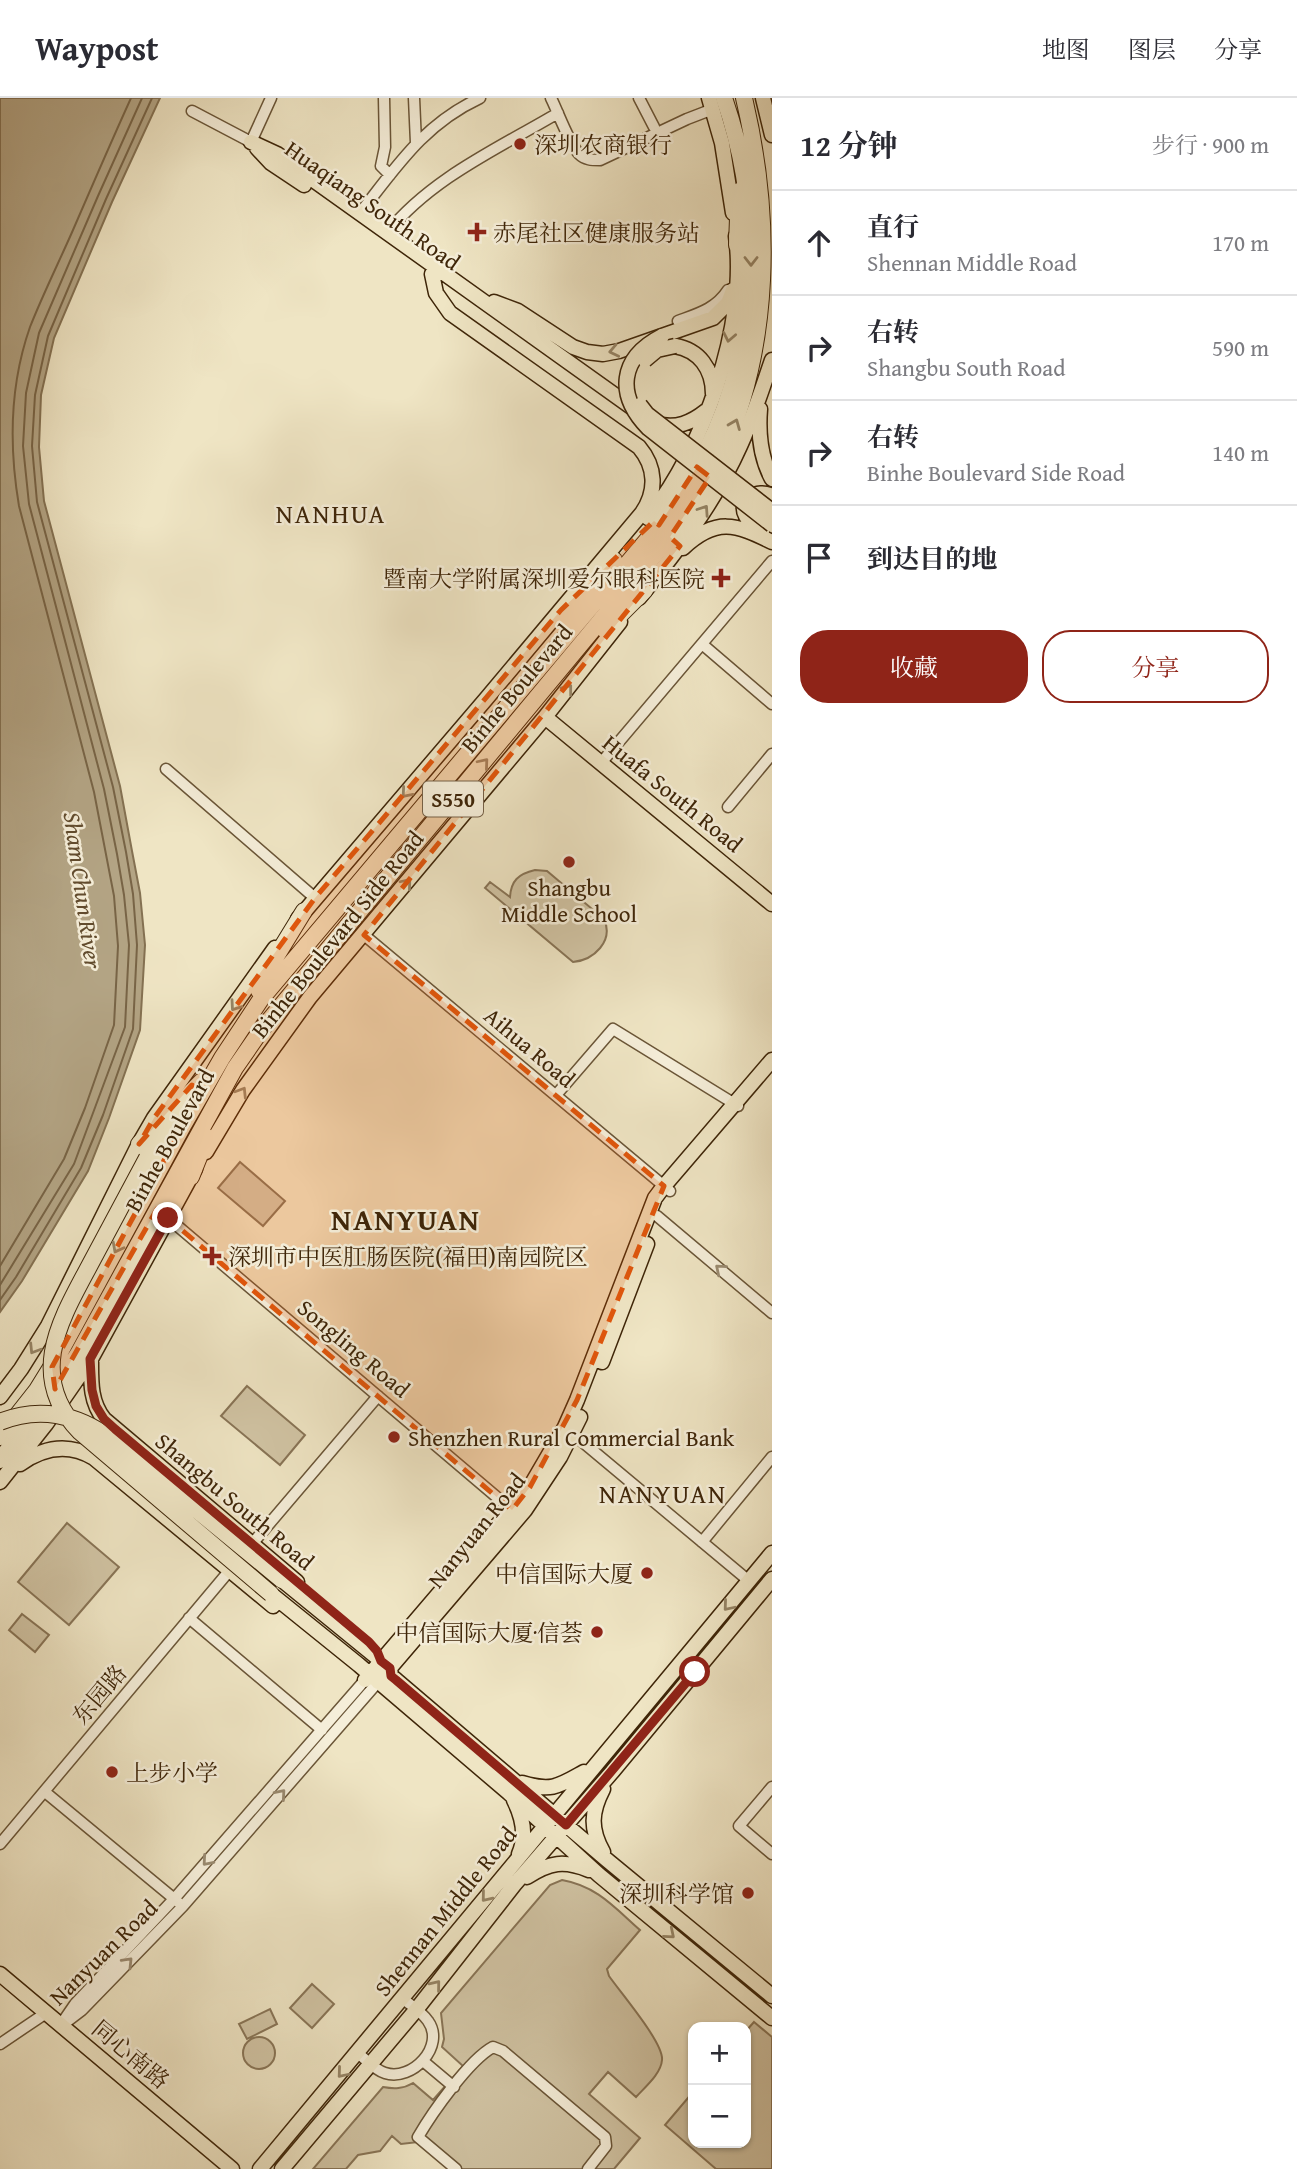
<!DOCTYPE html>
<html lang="zh">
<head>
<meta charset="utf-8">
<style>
  body { margin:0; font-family:"Gentium Book Plus","Noto Serif SC",serif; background:#f7f7f7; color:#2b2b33 }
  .controls { position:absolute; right:21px; bottom:21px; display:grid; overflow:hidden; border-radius:14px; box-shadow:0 2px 5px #0004 }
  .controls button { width:63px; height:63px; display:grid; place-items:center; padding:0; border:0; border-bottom:2px solid #e1e1e2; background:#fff; color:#2b2b33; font:35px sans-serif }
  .stop { position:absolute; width:21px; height:21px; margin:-16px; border:5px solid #8f2418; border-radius:50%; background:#fff }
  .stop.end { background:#8f2418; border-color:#fff; box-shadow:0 2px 7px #0008 }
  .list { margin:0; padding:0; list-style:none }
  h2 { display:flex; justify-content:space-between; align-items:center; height:91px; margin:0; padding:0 28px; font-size:30px }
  h2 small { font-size:23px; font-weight:400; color:#7c7c81 }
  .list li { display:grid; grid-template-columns:46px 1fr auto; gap:21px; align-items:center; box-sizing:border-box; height:105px; padding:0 28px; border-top:2px solid #e1e1e2 }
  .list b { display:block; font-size:26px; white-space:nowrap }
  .list p { margin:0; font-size:23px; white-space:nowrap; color:#7c7c81 }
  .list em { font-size:23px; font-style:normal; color:#7c7c81 }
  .actions { display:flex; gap:14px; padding:21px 28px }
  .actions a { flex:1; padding:16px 0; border:2px solid #8f2418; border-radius:28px; text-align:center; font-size:24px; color:#8f2418 }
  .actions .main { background:#8f2418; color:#fff }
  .icon { flex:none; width:38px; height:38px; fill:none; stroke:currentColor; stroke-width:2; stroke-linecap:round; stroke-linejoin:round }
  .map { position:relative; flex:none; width:772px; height:2071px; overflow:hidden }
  header { display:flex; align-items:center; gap:42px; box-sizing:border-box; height:98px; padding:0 35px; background:#fff; border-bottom:2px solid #e1e1e2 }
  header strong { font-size:33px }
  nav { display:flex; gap:38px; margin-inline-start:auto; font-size:24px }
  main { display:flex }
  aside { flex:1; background:#fff }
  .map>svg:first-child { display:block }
  .green { fill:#d1c4a4; stroke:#887456; stroke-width:2 }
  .water { fill:#b3a484; stroke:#847152; stroke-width:2 }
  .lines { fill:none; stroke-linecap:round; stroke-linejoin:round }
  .shore { stroke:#786446; stroke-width:2 }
  .minor-casing { stroke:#6a5537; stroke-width:13 }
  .major-casing { stroke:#3e2508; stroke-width:17 }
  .highway-casing { stroke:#3e2508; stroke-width:18 }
  .minor { stroke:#f5eed9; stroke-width:10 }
  .major { stroke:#efe5c4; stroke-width:14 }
  .highway { stroke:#efe5c4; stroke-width:16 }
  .major-bridge-casing { stroke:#3e2508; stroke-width:17; stroke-linecap:butt }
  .highway-bridge-casing { stroke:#3e2508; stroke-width:18; stroke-linecap:butt }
  .major-bridge { stroke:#efe5c4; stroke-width:14 }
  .highway-bridge { stroke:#efe5c4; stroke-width:16 }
  .oneway { stroke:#968566 }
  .oneway2 { stroke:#9a8a70 }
  .route { stroke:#8f2418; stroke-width:9 }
  .marked { fill:#e0560c; fill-opacity:0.2; stroke:#e0560c; stroke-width:5; stroke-dasharray:14 9; stroke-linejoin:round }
  .poi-dot { fill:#8f2418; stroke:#f5eed9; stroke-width:2.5 }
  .labels { text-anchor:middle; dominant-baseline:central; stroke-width:5; stroke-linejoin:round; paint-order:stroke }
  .shield { fill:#f5eed9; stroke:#756147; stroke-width:2 }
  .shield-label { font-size:21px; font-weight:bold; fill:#3e2508 }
  .poi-label { font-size:23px; fill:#3e2508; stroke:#f5eed9; text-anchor:start }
  .street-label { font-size:23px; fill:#3e2508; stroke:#f5eed9 }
  .water-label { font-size:24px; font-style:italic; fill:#614b2d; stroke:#f5eed9 }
  .quarter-label { font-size:26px; letter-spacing:2px; fill:#3e2508; stroke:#f5eed9 }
  .district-label { font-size:30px; font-weight:bold; letter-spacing:2px; fill:#3e2508; stroke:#f5eed9 }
</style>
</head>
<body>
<header>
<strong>Waypost</strong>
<nav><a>地图</a><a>图层</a><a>分享</a></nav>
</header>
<main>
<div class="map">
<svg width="772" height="2071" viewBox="0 0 772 2071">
  <rect width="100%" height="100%" fill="#efe5c4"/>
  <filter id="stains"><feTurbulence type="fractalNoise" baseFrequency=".00286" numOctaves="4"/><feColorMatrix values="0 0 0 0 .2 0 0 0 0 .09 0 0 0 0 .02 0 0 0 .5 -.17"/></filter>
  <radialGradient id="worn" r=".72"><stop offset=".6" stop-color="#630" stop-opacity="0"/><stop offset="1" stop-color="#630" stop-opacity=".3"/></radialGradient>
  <path class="green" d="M535 772 547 773 604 821C614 843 594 862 573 864L485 790 490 784 510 799C511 783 518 776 535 772Z
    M240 1064 285 1103 263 1128 218 1090Z
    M247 1288 305 1337 280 1367 221 1318Z
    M67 1425 119 1469 69 1527 18 1484Z
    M22 1516 49 1537 35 1554 9 1532Z
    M562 1782C597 1788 615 1810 640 1832L607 1871 609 1878C620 1894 664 1945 662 1962 661 1976 645 1989 636 1999L608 1974 589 1996 640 2040 614 2071H451L418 2044 401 2046 392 2038 380 2053 358 2057 346 2071H313L383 1989C394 1991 403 1991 413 1985L433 2002 463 1968 442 1949 444 1941 441 1915 550 1787Z
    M312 1886 334 1906 312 1930 290 1910Z
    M270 1911 277 1926 247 1941 239 1926Z
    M754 1924 772 1939V2071H716L665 2027 693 1994V2045H746V1933Z
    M243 1955a16 16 0 1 1 32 0a16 16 0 1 1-32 0Z"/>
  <path class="water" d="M0 0H160L112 104 54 240 41 297 39 349 44 403 120 688 132 753 140 795 145 847 140 932 109 1020 88 1073 22 1183 0 1214Z"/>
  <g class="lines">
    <path class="shore" d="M0 1168 64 1061 85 1010 114 927 118 848 114 798 94 694 19 408C9 349 10 286 30 229 43 196 59 164 73 132 92 88 111 44 131 0
      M0 1187 74 1066 125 929 129 847 124 797 117 756 104 691 29 406 23 348 26 295 39 235 98 98 142 0
      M0 1202 16 1179 81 1070 103 1017 133 931 137 847 133 796 126 754 113 689 37 404 32 348 35 297 48 238 106 101 152 0"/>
    <g class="minor-casing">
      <path id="minor" d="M384 0 385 49 381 68 390 77
        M414 0 416 45
        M551 0C558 14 569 45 579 56 585 62 592 62 600 62L687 21 713 11
        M639 0 654 29
        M192 13 251 44 271 0
        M360 115C397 68 424 26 480 0
        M387 135C431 80 499 50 558 15
        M678 223C697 216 716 211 728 192
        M702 546 772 606
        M601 665 772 463
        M166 671 315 800
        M728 709 772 656
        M364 837 670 1093
        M556 997 613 931 738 1008
        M657 1118 772 1215
        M168 1120 512 1412
        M567 1331 749 1483
        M702 1444 772 1359
        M252 1446 378 1298
        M189 1520 322 1632
        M772 1689 739 1728 772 1756
        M45 1694 178 1804
        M0 1746 230 1472
        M64 1922 75 1906 174 1801 365 1582
        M61 1928 82 1912 183 1808 378 1584
        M0 1946 46 1915
        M358 1955C366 1962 375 1972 385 1975 412 1984 446 1948 428 1923 422 1914 411 1907 403 1901
        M423 1963 454 1989
        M456 2071 418 2039C432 2015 469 1962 493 1949L503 1953 605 2039 606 2048 588 2071"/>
    </g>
    <g class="major-casing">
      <path id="major" d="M709 0 722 45 733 115
        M763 0 772 37
        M251 44 277 56 637 313
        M257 50 271 65 304 87
        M494 204 518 213 573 249 587 254 603 256 619 253 713 220 728 205 733 192
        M675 248C699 252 713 271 713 296
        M760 311C758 336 760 359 772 381
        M657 326C676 331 691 325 706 313
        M648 420C703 352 748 227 736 138
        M762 434C757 430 749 425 746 418 737 402 758 390 772 398
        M683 450C716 419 736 426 772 444
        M639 500C677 453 715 404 740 348 753 320 762 291 772 262
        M545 619 772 806
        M298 821 486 601 642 415C657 393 656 369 639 349L450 215 436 195 432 176
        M206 1054 243 992 310 899 545 619 620 524
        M91 1261C91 1283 90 1304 104 1321L297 1484
        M602 1264 647 1146
        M0 1299 21 1271 48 1228 139 1046 154 1020 275 850
        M20 1366C44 1349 69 1345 94 1360L273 1508
        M0 1384 46 1326 91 1261 195 1071
        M282 1482 390 1570 391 1578 396 1582 607 1762 772 1898
        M271 1496 359 1567 509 1695 599 1777 772 1920
        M365 1582 530 1389 565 1329 577 1302 655 1100 664 1088 772 962
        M378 1584 525 1412 560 1359 580 1319
        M522 1685C552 1694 559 1688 584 1674
        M514 1702C523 1720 527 1738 519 1756
        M603 1754C590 1731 591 1714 603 1691
        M527 1779C550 1764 564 1762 589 1772
        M0 1876 232 2071
        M260 2071 772 1455
        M282 2071 416 1912 514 1787 612 1674 772 1481"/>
    </g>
    <g class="highway-casing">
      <path id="highway" d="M737 147 739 93
        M567 524 614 462
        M605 532 645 492
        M259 893 277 857 304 813
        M139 1046 202 983
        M147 1060 179 1013
        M191 1079 207 1039
        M0 1339 37 1292 58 1258 184 1026 222 960 261 901 648 441C664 420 680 398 694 375 760 263 766 121 724 0
        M0 1362 42 1309 78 1256 235 970 262 931 668 441C687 415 705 389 720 361 772 248 772 118 744 0"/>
    </g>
    <use href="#minor" class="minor"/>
    <use href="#major" class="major"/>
    <use href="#highway" class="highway"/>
    <g class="major-bridge-casing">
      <path id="major-bridge" d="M662 238C619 260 616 297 648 330L772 427
        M645 262 657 252 675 248
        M640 307 647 316 772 413"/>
    </g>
    <g class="highway-bridge-casing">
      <path id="highway-bridge" d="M147 1060C129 1094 111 1127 93 1161 63 1218 24 1276 80 1334L271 1496
        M0 1324C38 1308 77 1316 109 1340L282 1482"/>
    </g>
    <use href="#major-bridge" class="major-bridge"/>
    <use href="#highway-bridge" class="highway-bridge"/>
  </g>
  <defs><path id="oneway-chevron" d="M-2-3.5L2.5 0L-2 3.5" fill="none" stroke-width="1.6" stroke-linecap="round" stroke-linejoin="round" transform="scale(1.75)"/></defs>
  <g class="oneway">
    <use href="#oneway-chevron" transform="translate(751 163) rotate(90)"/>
    <use href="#oneway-chevron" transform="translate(729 239) rotate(101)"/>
    <use href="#oneway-chevron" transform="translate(614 253) rotate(168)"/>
    <use href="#oneway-chevron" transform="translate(735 326) rotate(-68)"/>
    <use href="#oneway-chevron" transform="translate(704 412) rotate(-56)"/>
    <use href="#oneway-chevron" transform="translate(568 591) rotate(-52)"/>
    <use href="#oneway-chevron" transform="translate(484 665) rotate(-50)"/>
    <use href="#oneway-chevron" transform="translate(406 695) rotate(131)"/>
    <use href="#oneway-chevron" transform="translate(407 785) rotate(-50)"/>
    <use href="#oneway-chevron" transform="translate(235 908) rotate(125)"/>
    <use href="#oneway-chevron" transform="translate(242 994) rotate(-58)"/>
    <use href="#oneway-chevron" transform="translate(117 1150) rotate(118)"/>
    <use href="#oneway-chevron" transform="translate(34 1251) rotate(122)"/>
    <use href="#oneway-chevron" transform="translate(728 1508) rotate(130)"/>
    <use href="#oneway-chevron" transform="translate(486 1799) rotate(129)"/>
    <use href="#oneway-chevron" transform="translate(670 1836) rotate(40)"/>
    <use href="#oneway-chevron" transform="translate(436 1887) rotate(-51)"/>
    <use href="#oneway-chevron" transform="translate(342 1975) rotate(130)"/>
  </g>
  <g class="oneway2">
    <use href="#oneway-chevron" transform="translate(720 1171) rotate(-140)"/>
    <use href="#oneway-chevron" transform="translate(281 1696) rotate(-49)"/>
    <use href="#oneway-chevron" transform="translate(207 1763) rotate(131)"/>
    <use href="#oneway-chevron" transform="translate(128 1864) rotate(-46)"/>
  </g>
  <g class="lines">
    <path class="route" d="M168 1120 90 1261 92 1292 96 1308 104 1321 115 1331 369 1544 377 1553 381 1563 390 1570 391 1578 396 1582 566 1727 695 1574"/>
  </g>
  <path class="marked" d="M697 369 710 379 670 439 680 448 364 837 664 1088 577 1302 530 1389 512 1412 157 1111 55 1291 52 1269 201 994 192 987 139 1046 154 1020 315 800 561 512 654 423 659 427Z"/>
  <g class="poi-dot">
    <circle cx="520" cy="46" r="7"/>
    <path d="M473.5 123.5h7v7h7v7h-7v7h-7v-7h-7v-7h7z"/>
    <path d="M717.5 469.5h7v7h7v7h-7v7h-7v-7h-7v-7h7z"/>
    <circle cx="569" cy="764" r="7"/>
    <path d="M208.5 1147.5h7v7h7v7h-7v7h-7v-7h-7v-7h7z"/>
    <circle cx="394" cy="1339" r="7"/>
    <circle cx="647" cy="1475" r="7"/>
    <circle cx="597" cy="1534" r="7"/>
    <circle cx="112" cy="1674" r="7"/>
    <circle cx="748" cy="1795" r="7"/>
  </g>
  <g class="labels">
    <rect class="shield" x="423" y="683.5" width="60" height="35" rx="5"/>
    <g class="shield-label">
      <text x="453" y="701">S550</text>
    </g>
    <g class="poi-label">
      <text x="534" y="46">深圳农商银行</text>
      <text x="493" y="134">赤尾社区健康服务站</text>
      <text x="705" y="480" text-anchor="end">暨南大学附属深圳爱尔眼科医院</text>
      <text x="569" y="789" text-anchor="middle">Shangbu<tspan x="569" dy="26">Middle School</tspan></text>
      <text x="228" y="1158">深圳市中医肛肠医院(福田)南园院区</text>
      <text x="408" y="1339">Shenzhen Rural Commercial Bank</text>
      <text x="633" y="1475" text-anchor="end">中信国际大厦</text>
      <text x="583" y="1534" text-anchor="end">中信国际大厦·信荟</text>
      <text x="126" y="1674">上步小学</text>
      <text x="734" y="1795" text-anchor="end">深圳科学馆</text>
    </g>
    <g class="street-label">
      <text transform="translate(373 107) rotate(35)">Huaqiang South Road</text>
      <text transform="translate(516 590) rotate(-50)">Binhe Boulevard</text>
      <text transform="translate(673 695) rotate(39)">Huafa South Road</text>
      <text transform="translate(337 836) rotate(-51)">Binhe Boulevard Side Road</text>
      <text transform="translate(530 949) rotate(40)">Aihua Road</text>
      <text transform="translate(169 1042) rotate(-61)">Binhe Boulevard</text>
      <text transform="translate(354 1250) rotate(40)">Songling Road</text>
      <text transform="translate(235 1403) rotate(40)">Shangbu South Road</text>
      <text transform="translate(476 1432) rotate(-51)">Nanyuan Road</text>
      <text transform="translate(99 1596) rotate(-50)">东园路</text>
      <text transform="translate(445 1813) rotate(-51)">Shennan Middle Road</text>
      <text transform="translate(103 1854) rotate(-44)">Nanyuan Road</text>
      <text transform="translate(131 1956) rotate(40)">同心南路</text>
    </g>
    <g class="water-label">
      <text transform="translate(83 792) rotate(82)">Sham Chun River</text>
    </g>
    <g class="quarter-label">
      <text x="331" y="415">NANHUA</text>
      <text x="663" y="1395">NANYUAN</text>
    </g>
    <g class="district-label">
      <text x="406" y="1121">NANYUAN</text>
    </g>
  </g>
  <rect width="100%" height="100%" filter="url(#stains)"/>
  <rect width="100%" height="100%" fill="url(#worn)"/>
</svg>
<div class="controls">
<button>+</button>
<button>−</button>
</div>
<div class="stop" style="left:695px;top:1574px"></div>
<div class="stop end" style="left:168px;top:1120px"></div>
</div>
<aside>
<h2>12 分钟<small>步行 · 900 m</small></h2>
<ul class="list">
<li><svg class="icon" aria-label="ahead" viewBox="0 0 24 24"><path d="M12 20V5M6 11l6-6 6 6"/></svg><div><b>直行</b><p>Shennan Middle Road</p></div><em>170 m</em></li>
<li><svg class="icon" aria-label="right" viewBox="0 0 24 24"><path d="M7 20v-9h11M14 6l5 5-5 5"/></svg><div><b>右转</b><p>Shangbu South Road</p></div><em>590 m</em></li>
<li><svg class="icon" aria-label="right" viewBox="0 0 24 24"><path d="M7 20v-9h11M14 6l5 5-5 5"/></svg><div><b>右转</b><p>Binhe Boulevard Side Road</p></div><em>140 m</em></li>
<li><svg class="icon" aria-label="arrive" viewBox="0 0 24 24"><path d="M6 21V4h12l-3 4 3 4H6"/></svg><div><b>到达目的地</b></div></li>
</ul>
<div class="actions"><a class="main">收藏</a><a>分享</a></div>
</aside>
</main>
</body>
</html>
